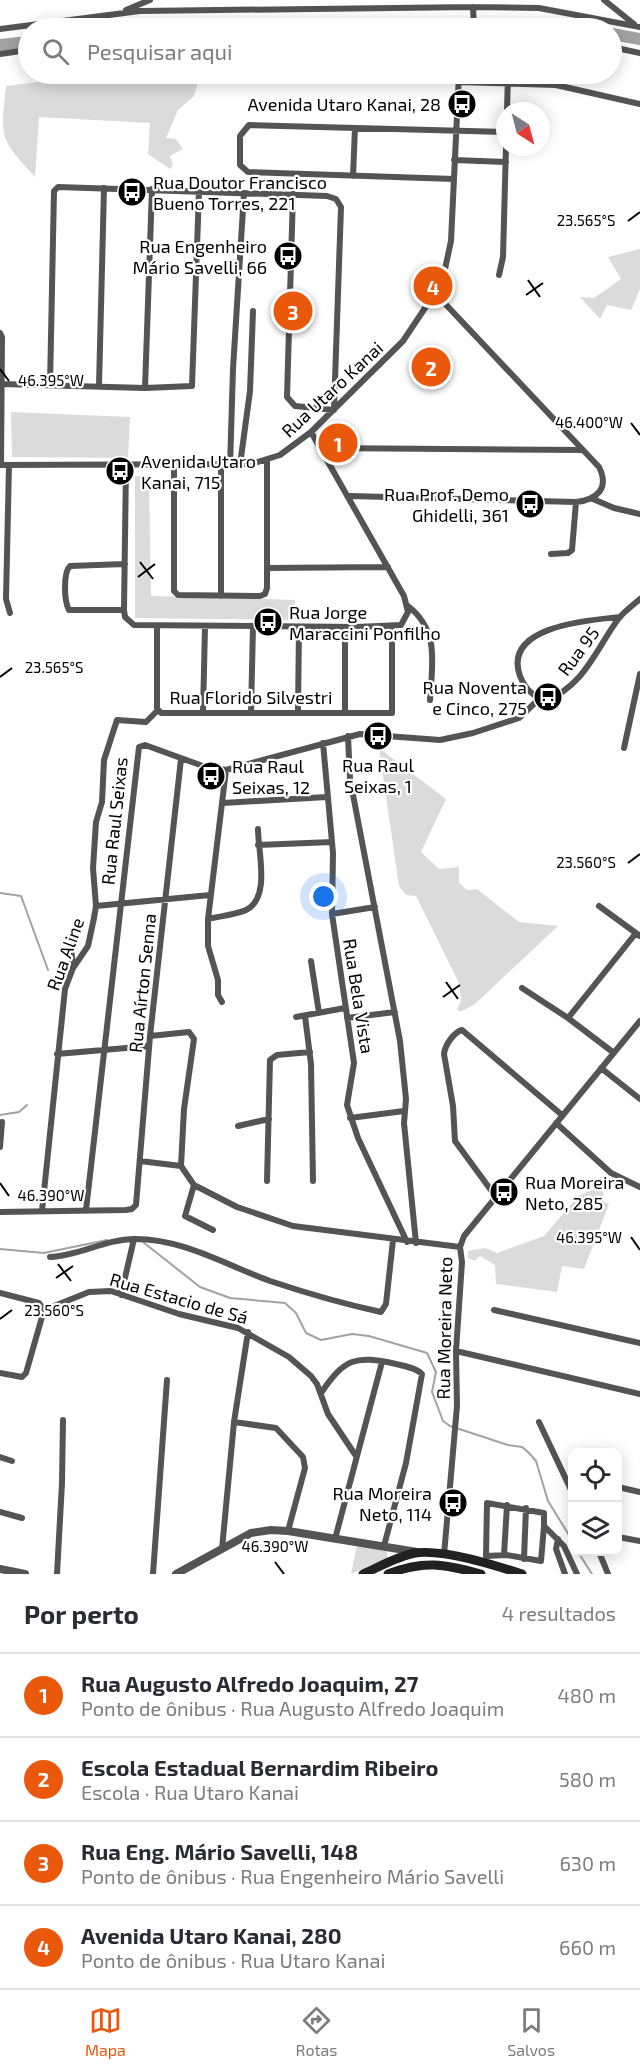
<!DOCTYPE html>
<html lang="pt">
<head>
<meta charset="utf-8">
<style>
  body { margin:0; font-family:"Exo 2",sans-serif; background:#f2f2f3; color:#2b2b33 }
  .controls { position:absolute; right:18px; bottom:18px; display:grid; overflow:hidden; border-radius:12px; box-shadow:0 3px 15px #0003 }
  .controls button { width:54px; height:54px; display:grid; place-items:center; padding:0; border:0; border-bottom:2px solid #e1e1e2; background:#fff; color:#2b2b33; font:30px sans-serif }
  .compass { position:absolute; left:496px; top:102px; width:54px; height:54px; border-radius:50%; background:#fff; box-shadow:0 3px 15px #0003; rotate:144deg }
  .you { position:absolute; left:324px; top:897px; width:21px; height:21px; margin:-15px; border:4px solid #fff; border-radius:50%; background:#1a73e8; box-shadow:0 0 0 9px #1a73e833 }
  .badge { display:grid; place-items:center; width:39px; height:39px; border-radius:50%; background:#ea580c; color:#fff; font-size:20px; font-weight:700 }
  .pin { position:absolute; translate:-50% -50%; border:3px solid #fff; box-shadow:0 2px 6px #0006 }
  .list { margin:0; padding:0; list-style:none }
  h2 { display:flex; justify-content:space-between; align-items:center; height:78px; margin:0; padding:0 24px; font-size:26px }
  h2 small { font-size:20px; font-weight:400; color:#7c7c81 }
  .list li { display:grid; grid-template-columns:39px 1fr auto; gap:18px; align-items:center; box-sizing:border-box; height:84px; padding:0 24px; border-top:2px solid #e1e1e2 }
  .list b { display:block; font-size:22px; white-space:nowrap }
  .list p { margin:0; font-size:20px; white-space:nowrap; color:#7c7c81 }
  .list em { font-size:20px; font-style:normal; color:#7c7c81 }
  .icon { flex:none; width:33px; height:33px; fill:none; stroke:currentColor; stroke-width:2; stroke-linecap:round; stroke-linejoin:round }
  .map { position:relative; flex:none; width:640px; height:1574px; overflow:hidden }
  .search { position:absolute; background:#fff; box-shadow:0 3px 15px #0003; left:18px; right:18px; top:18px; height:66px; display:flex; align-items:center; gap:15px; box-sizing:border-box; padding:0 21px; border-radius:33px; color:#7c7c81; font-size:22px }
  .sheet { height:414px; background:#fff }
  nav { display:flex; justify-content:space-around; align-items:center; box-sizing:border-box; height:84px; border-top:2px solid #e1e1e2; background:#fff; font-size:16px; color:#7c7c81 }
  nav a { display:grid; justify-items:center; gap:3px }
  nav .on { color:#ea580c }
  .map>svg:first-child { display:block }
  .green { fill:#dbdbdb }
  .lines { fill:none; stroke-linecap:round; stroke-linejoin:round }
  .stream { stroke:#a2a2a2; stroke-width:2 }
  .river { stroke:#a2a2a2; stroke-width:12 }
  .minor { stroke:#545454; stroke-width:6 }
  .tertiary { stroke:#545454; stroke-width:8 }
  .secondary { stroke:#212121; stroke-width:9 }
  .ticks { fill:none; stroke:#000; stroke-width:2 }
  .labels { text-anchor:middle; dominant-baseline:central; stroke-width:4.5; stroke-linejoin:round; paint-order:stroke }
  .poi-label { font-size:18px; fill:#000; stroke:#fff; text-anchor:end }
  .street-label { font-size:18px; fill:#000; stroke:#fff }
  .ticks-label { font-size:15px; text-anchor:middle; fill:#000; stroke:#fff; stroke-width:4.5; stroke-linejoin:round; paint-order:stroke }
</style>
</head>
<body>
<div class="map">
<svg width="640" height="1574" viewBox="0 0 640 1574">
  <rect width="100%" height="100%" fill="#fff"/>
  <path class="green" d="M101 74H182L198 83 194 96 178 110 166 138 176 139 183 149 170 156 173 165 170 169 148 154 150 123 39 117 35 177C0 138 0 140 6 86Z
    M640 249V289L631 310 607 305 600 319 580 297 594 298 621 279 608 257Z
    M11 412 130 417 128 458 12 457Z
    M135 476H149L151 596 295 600V620L135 618Z
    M379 748 446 799 421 852 439 869 459 867V883L467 890 477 889 519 922 558 926 475 1004 460 1012 457 1009 461 1001 459 983 416 896 406 895 399 886Z
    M591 1190 603 1191 604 1202 609 1204 584 1269 562 1266 557 1292 496 1284 495 1265 480 1256 475 1261 468 1258V1251L485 1248 497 1253 544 1236 578 1196Z
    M357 1545 387 1550V1558L351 1574Z"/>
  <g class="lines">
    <path class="stream" d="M4 52 10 44
      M0 893 21 896 48 970
      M0 1115 19 1112 27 1105
      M143 1242 200 1287 230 1298 285 1303 296 1313 306 1333 321 1340 352 1334 369 1336 427 1353 436 1372 432 1392 443 1421 450 1426 508 1445 522 1447 529 1453 536 1461 548 1501 572 1540
      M0 1249 44 1253 107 1240
      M578 1552 592 1574"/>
    <path class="river" d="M126 28 158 24 566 25 582 28
      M612 34 640 39
      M0 45 28 42"/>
    <path class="minor" d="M604 0 634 24
      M473 7 474 28
      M126 10 150 0
      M0 29 140 11 473 7 539 8 640 27
      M612 47 640 53
      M0 54 28 50
      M459 82 556 85 640 104
      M507 111 508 74
      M454 160 506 162
      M353 176 355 128
      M454 179 248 172 240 165V136L249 125 505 132
      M293 194 287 397 295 406 334 410
      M499 275 503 257 506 147
      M0 333 2 337 1 465
      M2 384 145 388 192 386 199 192
      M50 385 54 191 58 187 327 196 336 199 341 207 334 409
      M99 386 104 188
      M145 388 152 189
      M322 448 583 450
      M0 465 251 464 280 455 311 432 403 341 435 293 445 269 451 241 459 74
      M9 465 6 599 10 613
      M240 465 250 391 253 311
      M126 466 124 610 125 617 134 625 356 627 401 625 408 612 404 596 311 432
      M174 466V591L178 595 260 596 265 594 267 588V461
      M230 466 233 369 244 193
      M350 496 576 502C596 500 610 489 599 467L435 293
      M593 499 614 508 640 514
      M551 554 568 553 572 550 576 502
      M267 568 388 567
      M221 596V466
      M408 606C440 631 432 664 430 700
      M124 610H69C64 601 63 573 70 566L125 564
      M620 617C589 620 502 626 520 676 525 689 533 697 546 700 584 687 597 647 619 618 625 611 633 605 640 599
      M157 627V708L161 713H392V627
      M251 712 253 627
      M298 712 299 627
      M203 713 205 627
      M345 713V627
      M348 736 350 779 400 1041 406 1099 404 1123 416 1243
      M323 743 333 853 332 914 354 1063 347 1105 358 1138 407 1242
      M624 748 640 674
      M223 803 327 797
      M258 845 332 842
      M96 906 210 895
      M599 906 640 936
      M332 914 375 907
      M208 919C220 916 235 915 246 910 271 898 258 852 258 829
      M71 947 73 967
      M311 961 319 1013
      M522 988 568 1018 614 1053
      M222 1002 218 995V980L208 946V919L226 770
      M305 1016 311 1064 313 1181
      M296 1017 345 1008
      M347 1018 395 1012
      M568 1018 636 933
      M150 1036 189 1032 194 1039 184 1109 181 1166 194 1185 237 1207 293 1226 460 1247
      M57 1054 149 1046
      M601 1068 640 1099
      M350 1118 404 1111
      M556 1123 611 1173 640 1187
      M238 1126 269 1119
      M0 1147 2 1122
      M140 1161 181 1166
      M267 1181 270 1060 277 1055 310 1052
      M194 1185 185 1216 213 1230
      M496 1197 455 1141 453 1106 444 1054C445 1045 454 1032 462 1030L562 1115
      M86 1210 139 747 145 745 203 766 226 770 360 734 440 740 473 733 519 718 539 699
      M42 1211 65 989 73 968 88 946 94 918 96 906 93 868 96 822 102 802 104 760 117 720 146 722 158 710
      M0 1212 126 1210 132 1209 136 1205 150 1036 181 759
      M50 1257C79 1256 105 1239 135 1239 184 1239 226 1265 270 1281 306 1293 344 1304 381 1312L386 1304 393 1240
      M0 1293 39 1303 44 1310
      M121 1295 134 1239
      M44 1310 89 1292 111 1291 179 1314 238 1328 289 1357 311 1376 317 1384 328 1414 356 1456
      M494 1310 640 1343
      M456 1351 640 1394
      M0 1373 22 1377 26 1373 44 1310
      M321 1393C345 1358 355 1355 396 1364 405 1366 416 1368 422 1374L406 1463 384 1546
      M234 1422 276 1428 303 1457 305 1468 288 1531
      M539 1422 572 1492
      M0 1457 12 1461
      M618 1487 640 1492
      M0 1512 22 1518
      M544 1526 541 1561 507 1555 486 1556 487 1503 544 1513V1526L564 1546 577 1574
      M618 1537 640 1541
      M335 1539 382 1362
      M558 1539 556 1549 565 1574
      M222 1549 234 1422 248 1332
      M599 1552 608 1574
      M444 1555 457 1406 456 1351 462 1262 460 1247 464 1236 640 1021
      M504 1555 507 1505
      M524 1559 526 1508
      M57 1574 62 1483 63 1420
      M153 1574 167 1380"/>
    <path class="tertiary" d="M0 1569 25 1574
      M176 1574 251 1533 271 1530 288 1531 417 1552"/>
    <path class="secondary" d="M363 1574C379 1567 398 1556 415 1553 444 1549 494 1565 522 1574
      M388 1574C424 1560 444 1564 481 1574"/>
  </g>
  <path class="ticks" d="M628 221 640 212M528 280 540 297M526 295 543 283M0 369 9 381M631 423 640 435M140 562 153 579M138 577 155 564M0 677 12 668M628 863 640 854M446 982 458 999M443 997 460 985M0 1183 9 1196M631 1237 640 1250M58 1264 71 1281M56 1278 73 1266M0 1319 12 1310M275 1562 284 1574"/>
  <defs>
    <g id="bus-disc" transform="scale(1.5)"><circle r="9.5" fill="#000" stroke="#fff"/><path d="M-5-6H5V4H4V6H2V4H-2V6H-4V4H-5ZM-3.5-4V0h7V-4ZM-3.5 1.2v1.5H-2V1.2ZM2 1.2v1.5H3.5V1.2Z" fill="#fff"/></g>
  </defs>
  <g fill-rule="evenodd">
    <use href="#bus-disc" x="462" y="104"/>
    <use href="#bus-disc" x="132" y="192"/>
    <use href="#bus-disc" x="288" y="256"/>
    <use href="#bus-disc" x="120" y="471"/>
    <use href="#bus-disc" x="530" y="504"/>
    <use href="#bus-disc" x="268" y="622"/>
    <use href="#bus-disc" x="548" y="697"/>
    <use href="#bus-disc" x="378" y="736"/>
    <use href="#bus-disc" x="211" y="776"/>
    <use href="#bus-disc" x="504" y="1192"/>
    <use href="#bus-disc" x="453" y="1503"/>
  </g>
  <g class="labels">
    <g class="poi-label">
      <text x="441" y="104">Avenida Utaro Kanai, 28</text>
      <text x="153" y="182" text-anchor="start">Rua Doutor Francisco<tspan x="153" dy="21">Bueno Torres, 221</tspan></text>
      <text x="267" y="246">Rua Engenheiro<tspan x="267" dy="21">Mário Savelli, 66</tspan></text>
      <text x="141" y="461" text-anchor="start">Avenida Utaro<tspan x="141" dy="21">Kanai, 715</tspan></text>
      <text x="509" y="494">Rua Prof. Demo<tspan x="509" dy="21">Ghidelli, 361</tspan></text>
      <text x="289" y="612" text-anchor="start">Rua Jorge<tspan x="289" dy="21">Maraccini Ponfilho</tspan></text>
      <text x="527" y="687">Rua Noventa<tspan x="527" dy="21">e Cinco, 275</tspan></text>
      <text x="378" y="765" text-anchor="middle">Rua Raul<tspan x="378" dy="21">Seixas, 1</tspan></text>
      <text x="232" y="766" text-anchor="start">Rua Raul<tspan x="232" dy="21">Seixas, 12</tspan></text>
      <text x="525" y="1182" text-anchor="start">Rua Moreira<tspan x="525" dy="21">Neto, 285</tspan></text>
      <text x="432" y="1493">Rua Moreira<tspan x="432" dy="21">Neto, 114</tspan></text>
    </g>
    <g class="street-label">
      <text transform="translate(332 389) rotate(-43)">Rua Utaro Kanai</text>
      <text transform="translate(578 651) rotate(-53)">Rua 95</text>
      <text x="251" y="697">Rua Florido Silvestri</text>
      <text transform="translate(114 821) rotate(-84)">Rua Raul Seixas</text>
      <text transform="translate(65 954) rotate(-70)">Rua Aline</text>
      <text transform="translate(142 983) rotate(-84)">Rua Aírton Senna</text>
      <text transform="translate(359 996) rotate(81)">Rua Bela Vista</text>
      <text transform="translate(179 1298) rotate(16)">Rua Estacio de Sá</text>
      <text transform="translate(444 1328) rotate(-89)">Rua Moreira Neto</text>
    </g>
  </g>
  <g class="ticks-label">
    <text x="586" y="226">23.565°S</text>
    <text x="51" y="386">46.395°W</text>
    <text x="589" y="428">46.400°W</text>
    <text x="54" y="673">23.565°S</text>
    <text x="586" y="868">23.560°S</text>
    <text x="51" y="1201">46.390°W</text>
    <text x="589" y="1243">46.395°W</text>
    <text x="54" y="1316">23.560°S</text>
    <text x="275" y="1552">46.390°W</text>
  </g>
</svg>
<div class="controls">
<button><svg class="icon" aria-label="locate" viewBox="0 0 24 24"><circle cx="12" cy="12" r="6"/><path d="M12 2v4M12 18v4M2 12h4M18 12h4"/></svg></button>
<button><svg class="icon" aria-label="layers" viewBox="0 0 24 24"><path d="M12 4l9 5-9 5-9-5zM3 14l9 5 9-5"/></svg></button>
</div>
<svg class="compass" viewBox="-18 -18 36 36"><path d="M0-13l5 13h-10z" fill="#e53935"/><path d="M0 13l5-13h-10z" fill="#7c7c81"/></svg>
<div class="you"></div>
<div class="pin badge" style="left:338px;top:443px">1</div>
<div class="pin badge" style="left:431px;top:367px">2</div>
<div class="pin badge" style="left:293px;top:311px">3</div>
<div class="pin badge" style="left:433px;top:286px">4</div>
<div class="search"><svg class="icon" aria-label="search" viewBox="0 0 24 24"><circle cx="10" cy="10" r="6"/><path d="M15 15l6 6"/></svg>Pesquisar aqui</div>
</div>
<section class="sheet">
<h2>Por perto<small>4 resultados</small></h2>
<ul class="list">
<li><span class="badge">1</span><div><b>Rua Augusto Alfredo Joaquim, 27</b><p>Ponto de ônibus · Rua Augusto Alfredo Joaquim</p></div><em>480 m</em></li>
<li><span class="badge">2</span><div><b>Escola Estadual Bernardim Ribeiro</b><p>Escola · Rua Utaro Kanai</p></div><em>580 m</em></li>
<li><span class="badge">3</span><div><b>Rua Eng. Mário Savelli, 148</b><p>Ponto de ônibus · Rua Engenheiro Mário Savelli</p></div><em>630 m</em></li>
<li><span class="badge">4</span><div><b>Avenida Utaro Kanai, 280</b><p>Ponto de ônibus · Rua Utaro Kanai</p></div><em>660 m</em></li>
</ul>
</section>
<nav>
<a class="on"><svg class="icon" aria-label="map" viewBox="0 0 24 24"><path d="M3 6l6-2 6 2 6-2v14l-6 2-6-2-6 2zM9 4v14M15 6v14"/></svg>Mapa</a>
<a><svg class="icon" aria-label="directions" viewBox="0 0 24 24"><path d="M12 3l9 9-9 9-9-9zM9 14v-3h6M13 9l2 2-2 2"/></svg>Rotas</a>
<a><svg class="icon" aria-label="saved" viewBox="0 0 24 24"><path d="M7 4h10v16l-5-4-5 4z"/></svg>Salvos</a>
</nav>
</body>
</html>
